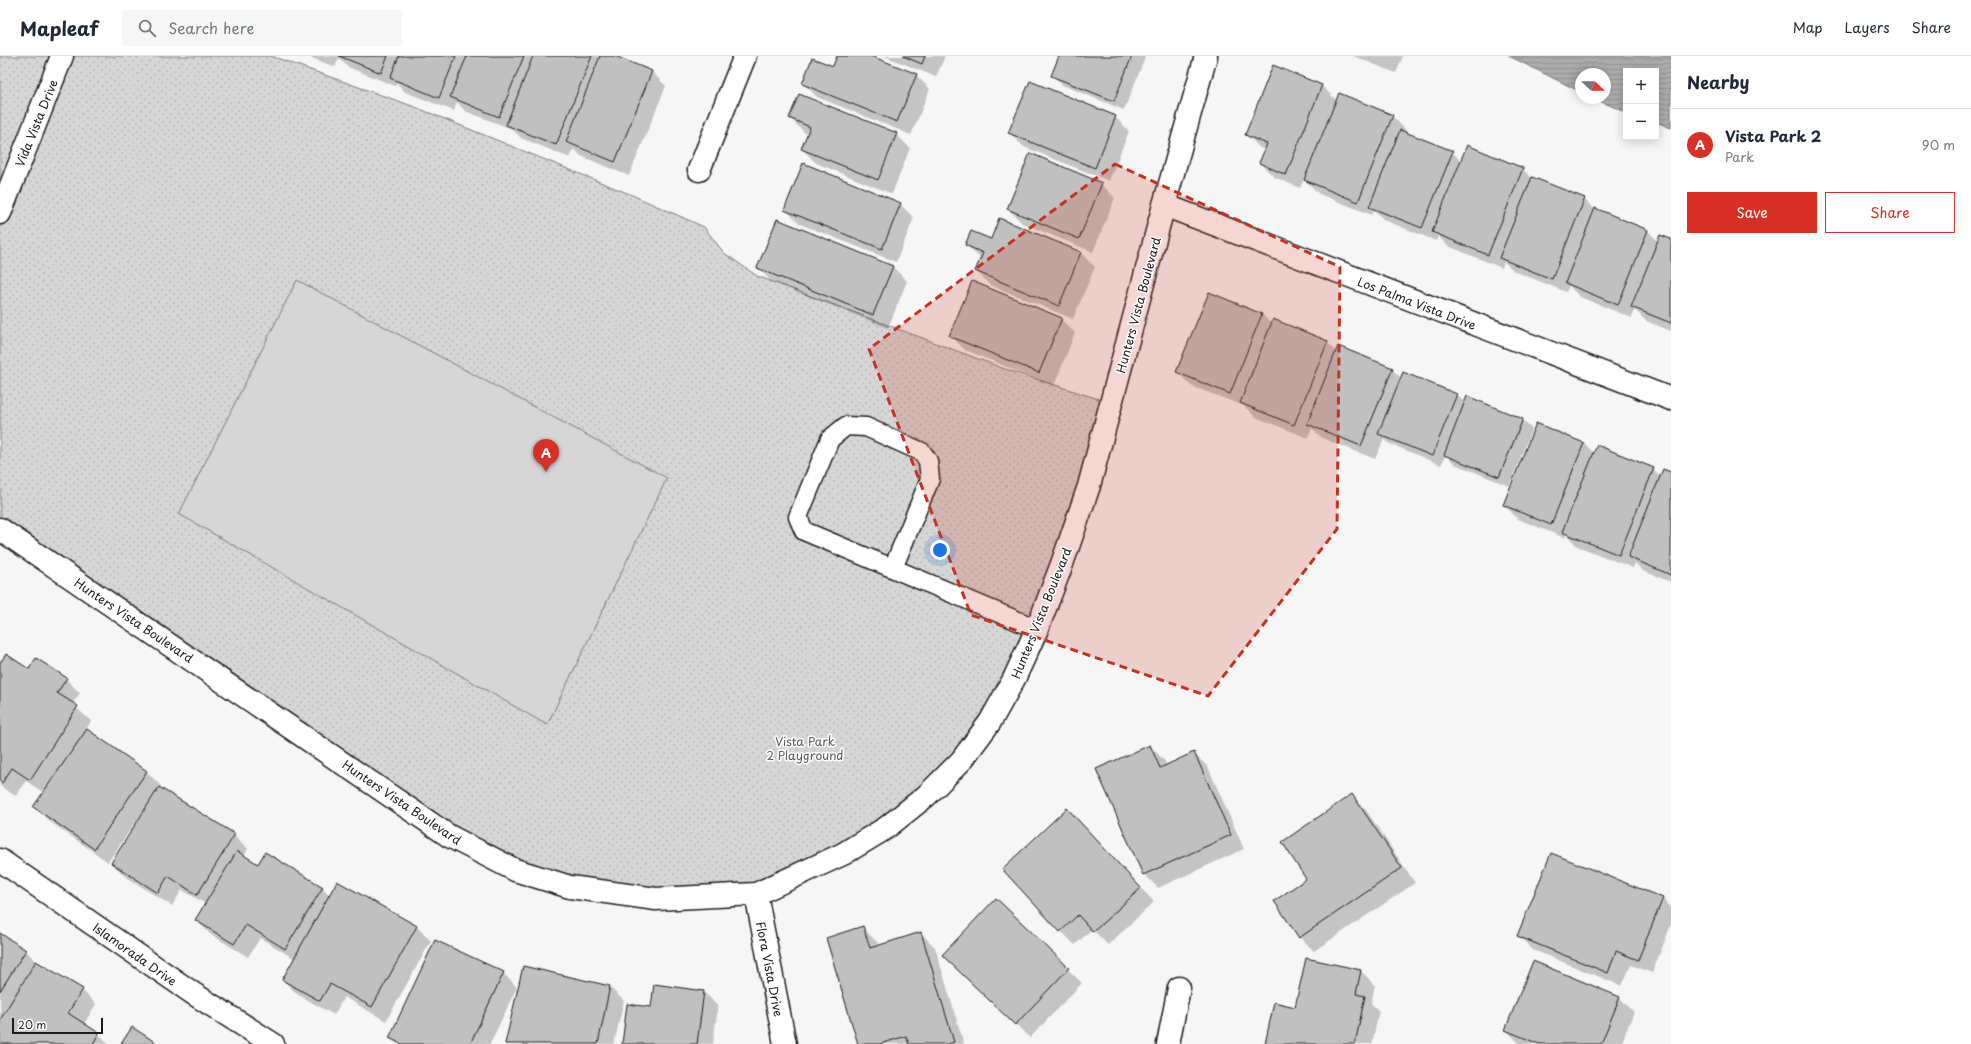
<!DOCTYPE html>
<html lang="en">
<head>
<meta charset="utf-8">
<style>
  body { margin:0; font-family:"Playpen Sans",sans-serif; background:#f6f6f7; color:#1f2937 }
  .controls { position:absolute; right:12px; top:12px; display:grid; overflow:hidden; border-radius:0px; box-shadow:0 2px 10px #0003 }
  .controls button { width:36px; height:36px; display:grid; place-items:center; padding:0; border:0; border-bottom:1px solid #e0e1e3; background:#fff; color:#1f2937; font:20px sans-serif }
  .compass { position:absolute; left:1575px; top:12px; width:36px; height:36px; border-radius:50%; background:#fff; box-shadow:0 2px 10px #0003; rotate:112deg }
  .scale { position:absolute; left:12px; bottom:10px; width:91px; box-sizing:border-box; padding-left:4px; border:2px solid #1c1c1c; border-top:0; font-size:11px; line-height:14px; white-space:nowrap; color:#1c1c1c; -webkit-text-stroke:3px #fff; paint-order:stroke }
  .you { position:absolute; left:940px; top:494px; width:14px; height:14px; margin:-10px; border:3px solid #fff; border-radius:50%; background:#1a73e8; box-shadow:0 0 0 6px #1a73e833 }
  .badge { display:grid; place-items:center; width:26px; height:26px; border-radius:50%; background:#d93025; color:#fff; font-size:13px; font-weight:700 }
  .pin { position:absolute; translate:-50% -33px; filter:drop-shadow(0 1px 2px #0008) }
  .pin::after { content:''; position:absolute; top:21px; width:14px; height:12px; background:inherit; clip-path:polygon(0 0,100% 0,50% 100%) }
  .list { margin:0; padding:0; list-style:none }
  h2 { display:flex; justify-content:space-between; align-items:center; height:52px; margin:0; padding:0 16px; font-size:17px }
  h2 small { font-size:13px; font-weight:400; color:#747a83 }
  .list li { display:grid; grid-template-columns:26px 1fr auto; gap:12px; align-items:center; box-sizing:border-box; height:72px; padding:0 16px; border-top:1px solid #e0e1e3 }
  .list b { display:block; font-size:15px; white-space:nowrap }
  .list p { margin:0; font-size:13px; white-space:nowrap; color:#747a83 }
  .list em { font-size:13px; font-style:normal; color:#747a83 }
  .actions { display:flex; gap:8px; padding:12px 16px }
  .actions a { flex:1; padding:9px 0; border:1px solid #d93025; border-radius:0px; text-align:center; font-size:14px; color:#d93025 }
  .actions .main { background:#d93025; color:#fff }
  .icon { flex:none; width:22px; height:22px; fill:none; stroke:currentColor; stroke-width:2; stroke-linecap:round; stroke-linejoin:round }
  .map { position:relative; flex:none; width:1671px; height:988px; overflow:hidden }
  header { display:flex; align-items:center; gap:24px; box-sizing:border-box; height:56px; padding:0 20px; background:#fff; border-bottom:1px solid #e0e1e3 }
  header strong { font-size:19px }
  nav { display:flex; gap:22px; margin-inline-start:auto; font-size:14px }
  .search { width:280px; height:36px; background:#f6f6f7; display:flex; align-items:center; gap:10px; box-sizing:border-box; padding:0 14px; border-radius:0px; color:#747a83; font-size:15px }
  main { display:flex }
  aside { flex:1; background:#fff }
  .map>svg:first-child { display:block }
  .park { fill:url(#park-dots); stroke:#797979 }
  .pitch { fill:#d6d6d6; stroke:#797979 }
  .water { fill:url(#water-rules); stroke:#727272 }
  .shadow { fill:#0003 }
  .building { fill:#c0c0c0; stroke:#1c1c1c }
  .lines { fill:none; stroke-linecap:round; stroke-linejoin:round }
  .lane-casing { stroke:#1c1c1c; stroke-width:21 }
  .street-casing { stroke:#1c1c1c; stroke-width:25 }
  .secondary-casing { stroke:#1c1c1c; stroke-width:25 }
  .lane { stroke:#fff; stroke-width:18 }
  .street { stroke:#fff; stroke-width:22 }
  .secondary { stroke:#fff; stroke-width:22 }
  .marked { fill:#c8321e; fill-opacity:0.2; stroke:#c8321e; stroke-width:3; stroke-dasharray:8 5; stroke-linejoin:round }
  .labels { text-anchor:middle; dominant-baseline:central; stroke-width:3; stroke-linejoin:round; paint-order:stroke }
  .street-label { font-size:12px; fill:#1c1c1c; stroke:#fff }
  .park-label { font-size:12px; fill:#5d5d5d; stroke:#fff }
</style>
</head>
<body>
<header>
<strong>Mapleaf</strong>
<div class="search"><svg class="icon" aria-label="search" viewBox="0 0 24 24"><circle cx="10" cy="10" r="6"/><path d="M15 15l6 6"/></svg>Search here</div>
<nav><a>Map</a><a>Layers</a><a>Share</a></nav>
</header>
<main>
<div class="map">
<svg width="1671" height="988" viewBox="0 0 1671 988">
  <defs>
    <pattern id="park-dots" width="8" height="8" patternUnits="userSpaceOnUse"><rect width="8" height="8" fill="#d6d6d6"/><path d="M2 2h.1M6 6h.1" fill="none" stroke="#b7b7b7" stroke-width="1.8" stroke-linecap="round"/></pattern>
    <pattern id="water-rules" width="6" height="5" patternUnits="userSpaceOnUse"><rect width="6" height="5" fill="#acacac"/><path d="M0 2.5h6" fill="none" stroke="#939393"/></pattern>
  </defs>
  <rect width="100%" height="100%" fill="#f6f6f6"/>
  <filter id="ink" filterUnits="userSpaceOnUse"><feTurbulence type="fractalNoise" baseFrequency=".025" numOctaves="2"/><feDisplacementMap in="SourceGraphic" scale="8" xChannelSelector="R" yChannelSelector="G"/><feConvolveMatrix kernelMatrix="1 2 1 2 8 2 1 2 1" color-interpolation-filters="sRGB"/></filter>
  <g filter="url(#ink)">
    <path class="park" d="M0 0H271L415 51 632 139 704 171 724 197 757 220 1005 313 1111 347 1024 603 926 740 756 838 656 843 515 814 0 473Z"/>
    <path class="pitch" d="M297 224 667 422 547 669 179 458Z"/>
    <path class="water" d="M1509 0H1671V72L1656 66V15H1626V56L1592 42H1605V18H1581V36Z"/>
    <path class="shadow" d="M307 0H613L652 16 666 30 629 120 581 100 574 93 570 102 521 82 512 73 465 55 457 46 454 55 405 36 397 27 395 30 348 11 339 2 335 11Z
      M838 0H868L916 19 930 33 911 79 817 41 803 27 834 12Z
      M884 0H945L936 21Z
      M1060 0H1143L1145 2 1124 54 1062 29 1052 19Z
      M1353 0H1403L1396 17Z
      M1273 11 1322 30 1337 45 1392 60 1406 74 1405 77 1452 96 1462 106 1522 113 1532 122 1584 143 1595 154 1648 175 1659 186 1671 184V275L1646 265 1635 254 1632 262 1580 241 1569 230 1566 236 1514 215 1504 206 1502 212 1448 190 1438 180 1436 185 1384 164 1374 154 1372 159 1319 138 1304 123 1300 132 1274 121 1260 107 1265 94 1260 92 1246 78Z
      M1115 61 1129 75 1109 125 1024 91 1010 77Z
      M790 62 896 78 910 92 892 138 816 107 802 93 808 78 804 76Z
      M1101 128 1115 142 1093 196 1022 167 1008 153Z
      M900 148 914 162 896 206 800 168 786 154Z
      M991 184 1081 197 1095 211 1073 263 990 229 976 215 981 203 966 189Z
      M893 211 907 225 888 272 772 226 758 212Z
      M1209 237 1262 258 1272 269 1327 286 1337 296 1392 313 1401 322 1457 339 1466 348 1522 364 1532 373 1509 430 1455 408 1446 399 1441 409 1388 387 1384 383 1375 403 1322 382 1312 372 1308 382 1255 361 1244 350 1191 330 1177 316Z
      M1061 263 1075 277 1054 330 965 294 951 280Z
      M1584 387 1595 398 1653 413 1661 421 1671 417V526L1643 515 1635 507 1633 512 1577 490 1566 478 1565 482 1518 463 1504 449Z
      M0 603 29 614 66 623 80 637 72 648 91 665 86 674 147 716 161 730 159 732 234 779 248 793 244 800 258 809 322 831 330 840 338 827 417 871 431 885 386 965 344 941 334 959 297 938 283 924 295 903 260 882 248 901 210 878 196 864 206 848 182 834 172 850 126 821 112 807 143 758 142 757 108 806 49 765 35 751 44 737 26 725 16 740 0 730Z
      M1150 690 1164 704 1167 710 1194 698 1208 711 1244 793 1158 832 1144 818Z
      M1352 740 1366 754 1415 827 1314 895 1300 881 1308 823Z
      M1081 767 1154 846 1108 889 1092 873 1075 889 1061 875Z
      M1662 842 1671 851V869L1652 917 1631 909 1622 930 1533 894 1519 880Z
      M996 844 1082 927 1030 982 958 913Z
      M863 872 877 886 879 891 921 877 935 891 964 988H859Z
      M0 878 26 895 38 907 82 934 96 948 84 968 99 978 109 988H0Z
      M1533 907 1620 942 1634 956 1621 988H1520L1506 974Z
      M524 911 610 931 624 945 614 988H506Z
      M1361 915 1375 929 1371 947 1379 955 1372 988H1266L1295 952Z
      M503 917 517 931 490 988H397L390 982Z
      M704 936 718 950 713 988H623L652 952Z"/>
    <path class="building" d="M339 0H388L381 17Z
      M399 0H456L439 42 390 22Z
      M467 0H524L499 61 450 41Z
      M533 0H592L556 89 506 69Z
      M600 0H615L652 15 615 106 566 86Z
      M837 0H871L917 18 897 66 802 28 812 2 833 10Z
      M903 0H925L922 8Z
      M1059 0H1132L1114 45 1051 20Z
      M1273 9 1322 29 1286 119 1259 107 1267 88 1245 79Z
      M1030 25 1116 60 1095 112 1008 77Z
      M1339 37 1393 59 1358 146 1304 124Z
      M799 38 897 77 878 124 801 93 810 71 789 62Z
      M1400 74 1453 95 1422 172 1369 151Z
      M1467 89 1523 112 1488 199 1432 176Z
      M1030 97 1102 127 1079 183 1007 153Z
      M803 107 901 147 882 193 784 154Z
      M1532 121 1585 142 1552 223 1499 202Z
      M1595 152 1648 174 1618 249 1565 227Z
      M999 162 1081 196 1059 250 975 215 983 197 965 189 971 175 991 183Z
      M777 163 893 210 873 259 757 212Z
      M1660 179 1671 183V267L1631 251Z
      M972 225 1062 262 1039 317 949 280Z
      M1209 236 1262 258 1230 338 1176 316Z
      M1273 263 1328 285 1294 369 1240 347Z
      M1338 290 1393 312 1361 390 1307 368Z
      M1403 316 1457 338 1432 400 1378 378Z
      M1467 340 1523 363 1499 421 1444 399Z
      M1536 367 1584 387 1551 469 1503 449Z
      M1597 389 1654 412 1619 499 1562 476Z
      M1663 413 1671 416V519L1628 501Z
      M6 598 29 613 36 602 67 622 57 637 78 650 30 724 12 712 2 727 0 726V607Z
      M87 673 147 715 94 793 33 751Z
      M1150 689 1160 712 1194 696 1231 779 1143 819 1096 713Z
      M159 731 235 778 197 839 168 820 158 837 111 807Z
      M1352 738 1402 812 1299 882 1274 845 1306 823 1282 786Z
      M1067 752 1141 832 1093 876 1078 859 1060 876 1002 813Z
      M237 795 258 808 265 796 323 831 285 893 246 869 234 888 195 864Z
      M1551 797 1663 842 1638 904 1616 895 1608 917 1517 880Z
      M337 825 417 870 372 951 330 928 320 945 282 924Z
      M996 842 1069 912 1015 969 942 899Z
      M863 870 870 892 921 876 954 986 948 988H909L906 980 880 988H858L826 882Z
      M0 877 26 894 0 935Z
      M435 884 504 916 470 988H402L389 982Z
      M1306 902 1361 914 1356 938 1365 940 1355 988H1265L1274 946 1295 951Z
      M36 905 83 933 68 957 99 977 93 988H0V964Z
      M1533 905 1620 941 1601 988H1539L1505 974Z
      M523 910 610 930 598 988H505Z
      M654 928 704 935 697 988H622L627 948 651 951Z
      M132 971 158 988H121Z"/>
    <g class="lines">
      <g class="lane-casing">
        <path id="lane" d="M893 512 930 423 928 405 922 396 866 371 846 370 830 383 798 461 804 475 1037 573"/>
      </g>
      <g class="street-casing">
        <path id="street" d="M1206 0 1164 149 1671 343
          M699 114 745 0
          M0 157 62 0
          M0 804 194 938 273 988
          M756 838 785 988
          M1168 988 1179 932"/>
      </g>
      <g class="secondary-casing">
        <path id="secondary" d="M0 473 449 780 515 814 570 831 656 843 756 838 843 798 886 772 926 740 961 705 990 666 1014 623 1037 573 1062 508 1089 430 1164 149"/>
      </g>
      <use href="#lane" class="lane"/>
      <use href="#street" class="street"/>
      <use href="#secondary" class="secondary"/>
    </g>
  </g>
  <path class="marked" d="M1115 108 1340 211 1337 473 1208 640 971 559 869 293Z"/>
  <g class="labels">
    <g class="street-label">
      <text transform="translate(36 67) rotate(-68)">Vida Vista Drive</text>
      <text transform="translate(1417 247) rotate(21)">Los Palma Vista Drive</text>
      <text transform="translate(1138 249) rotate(-75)">Hunters Vista Boulevard</text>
      <text transform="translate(1041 557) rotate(-68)">Hunters Vista Boulevard</text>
      <text transform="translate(134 564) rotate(34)">Hunters Vista Boulevard</text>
      <text transform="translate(402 746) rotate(34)">Hunters Vista Boulevard</text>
      <text transform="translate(135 898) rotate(35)">Islamorada Drive</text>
      <text transform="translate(770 913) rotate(79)">Flora Vista Drive</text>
    </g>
    <g class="park-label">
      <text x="805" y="685">Vista Park<tspan x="805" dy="14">2 Playground</tspan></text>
    </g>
  </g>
</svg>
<div class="controls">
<button>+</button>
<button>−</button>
</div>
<svg class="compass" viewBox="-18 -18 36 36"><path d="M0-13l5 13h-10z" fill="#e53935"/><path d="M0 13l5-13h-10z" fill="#747a83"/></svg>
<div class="scale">20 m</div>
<div class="you"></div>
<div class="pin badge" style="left:546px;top:416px">A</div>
</div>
<aside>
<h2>Nearby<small></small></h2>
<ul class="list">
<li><span class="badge">A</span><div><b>Vista Park 2</b><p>Park</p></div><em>90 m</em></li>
</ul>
<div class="actions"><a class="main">Save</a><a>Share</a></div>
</aside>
</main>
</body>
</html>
